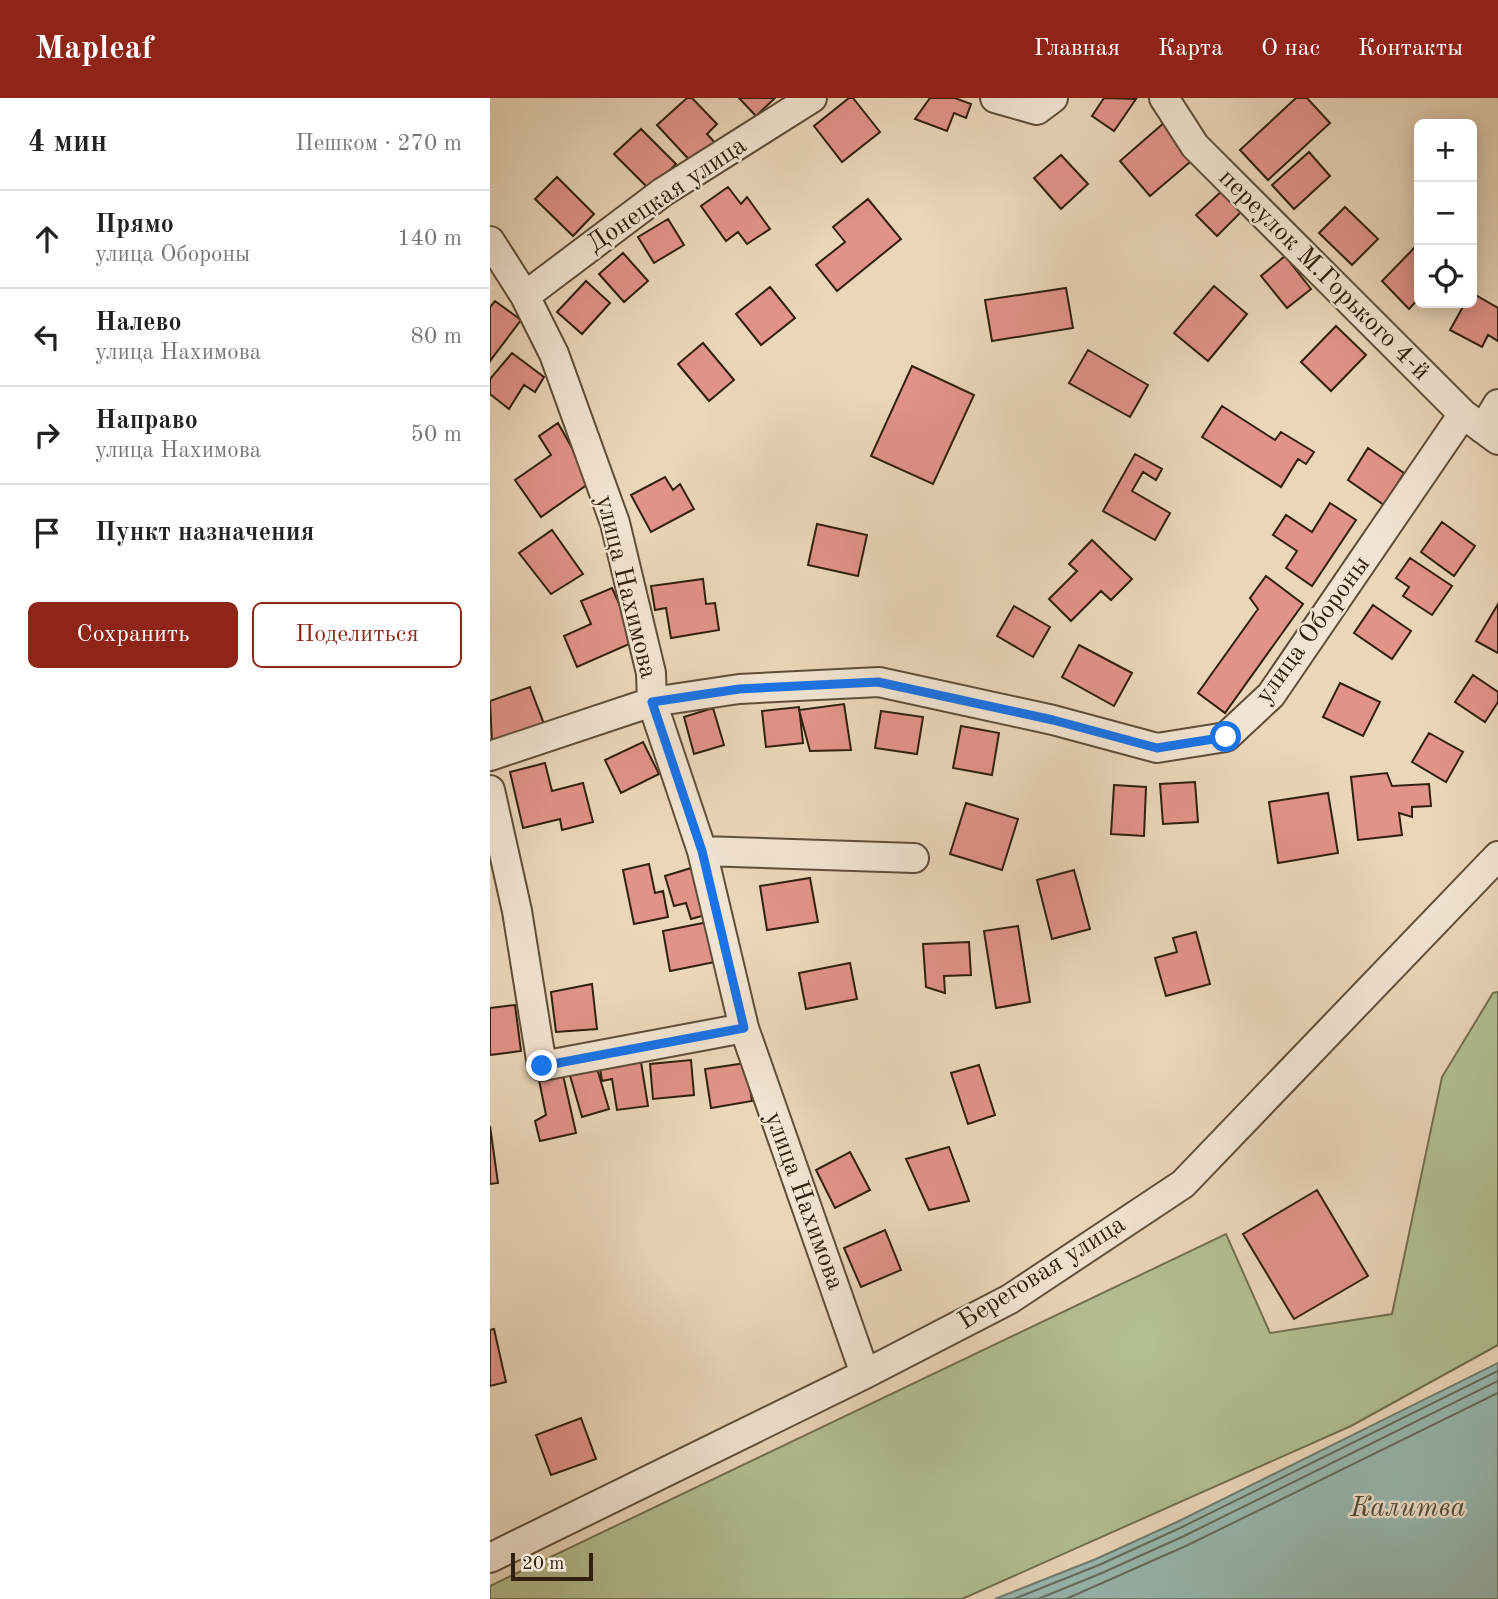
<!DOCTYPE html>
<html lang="ru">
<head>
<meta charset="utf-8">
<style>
  body { margin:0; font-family:"Old Standard TT",serif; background:#f6f6f6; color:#222 }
  .controls { position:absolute; right:21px; top:21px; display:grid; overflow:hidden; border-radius:10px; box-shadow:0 4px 18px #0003 }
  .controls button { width:63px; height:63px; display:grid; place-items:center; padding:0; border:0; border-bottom:2px solid #e0e0e0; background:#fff; color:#222; font:35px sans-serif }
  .scale { position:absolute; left:21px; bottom:18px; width:82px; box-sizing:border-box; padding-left:7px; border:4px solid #31200c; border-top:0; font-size:19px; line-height:24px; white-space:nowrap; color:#31200c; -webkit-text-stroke:5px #f1e4d2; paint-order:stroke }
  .stop { position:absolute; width:21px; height:21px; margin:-16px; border:5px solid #1a73e8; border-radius:50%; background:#fff }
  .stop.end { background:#1a73e8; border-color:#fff; box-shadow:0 2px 7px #0008 }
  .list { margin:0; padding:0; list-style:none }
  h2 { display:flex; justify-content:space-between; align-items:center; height:91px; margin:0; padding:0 28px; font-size:30px }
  h2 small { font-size:23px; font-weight:400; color:#767676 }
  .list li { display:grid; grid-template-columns:46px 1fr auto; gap:21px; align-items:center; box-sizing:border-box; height:98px; padding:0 28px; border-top:2px solid #e0e0e0 }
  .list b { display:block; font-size:26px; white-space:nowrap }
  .list p { margin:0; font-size:23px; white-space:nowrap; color:#767676 }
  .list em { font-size:23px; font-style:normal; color:#767676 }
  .actions { display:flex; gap:14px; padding:21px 28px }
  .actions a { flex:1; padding:16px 0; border:2px solid #8f2418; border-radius:10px; text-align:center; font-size:24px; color:#8f2418 }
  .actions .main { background:#8f2418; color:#fff }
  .icon { flex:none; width:38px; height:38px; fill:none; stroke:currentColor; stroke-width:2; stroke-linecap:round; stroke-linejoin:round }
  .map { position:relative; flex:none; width:1008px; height:1501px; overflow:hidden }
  header { display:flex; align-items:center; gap:42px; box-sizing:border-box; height:98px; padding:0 35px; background:#8f2418; color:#fff }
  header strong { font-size:33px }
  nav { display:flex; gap:38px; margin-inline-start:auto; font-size:24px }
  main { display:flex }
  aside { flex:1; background:#fff }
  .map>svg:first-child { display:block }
  .green { fill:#b2bf92; stroke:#72704f; stroke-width:2 }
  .water { fill:#98b9b2; stroke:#6f7c70; stroke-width:2 }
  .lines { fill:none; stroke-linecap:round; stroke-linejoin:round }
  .shore { stroke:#646c5f; stroke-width:2 }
  .building { fill:#e19389; stroke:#31200c; stroke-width:2 }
  .minor-casing { stroke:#5f4e37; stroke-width:32 }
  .minor { stroke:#f1e4d2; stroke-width:28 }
  .route { stroke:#1a73e8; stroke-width:9 }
  .labels { text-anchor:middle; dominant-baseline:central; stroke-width:5; stroke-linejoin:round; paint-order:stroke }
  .street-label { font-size:26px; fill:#31200c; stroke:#f1e4d2 }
  .water-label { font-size:28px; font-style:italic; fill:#504e3e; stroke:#f1e4d2 }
</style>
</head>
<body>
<header>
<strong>Mapleaf</strong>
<nav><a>Главная</a><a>Карта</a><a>О нас</a><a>Контакты</a></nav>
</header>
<main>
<aside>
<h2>4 мин<small>Пешком · 270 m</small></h2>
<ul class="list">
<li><svg class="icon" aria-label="ahead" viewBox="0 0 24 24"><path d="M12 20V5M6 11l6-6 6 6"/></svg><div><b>Прямо</b><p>улица Обороны</p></div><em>140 m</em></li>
<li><svg class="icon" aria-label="left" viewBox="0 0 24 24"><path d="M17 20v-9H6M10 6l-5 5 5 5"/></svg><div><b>Налево</b><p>улица Нахимова</p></div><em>80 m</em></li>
<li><svg class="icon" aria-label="right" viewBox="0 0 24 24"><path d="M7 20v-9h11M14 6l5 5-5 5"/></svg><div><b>Направо</b><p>улица Нахимова</p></div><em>50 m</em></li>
<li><svg class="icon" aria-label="arrive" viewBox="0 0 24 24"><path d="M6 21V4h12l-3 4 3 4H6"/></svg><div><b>Пункт назначения</b></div></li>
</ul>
<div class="actions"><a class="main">Сохранить</a><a>Поделиться</a></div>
</aside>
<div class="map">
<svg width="1008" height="1501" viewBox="0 0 1008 1501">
  <rect width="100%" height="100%" fill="#ead6b9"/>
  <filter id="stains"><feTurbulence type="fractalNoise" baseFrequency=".00286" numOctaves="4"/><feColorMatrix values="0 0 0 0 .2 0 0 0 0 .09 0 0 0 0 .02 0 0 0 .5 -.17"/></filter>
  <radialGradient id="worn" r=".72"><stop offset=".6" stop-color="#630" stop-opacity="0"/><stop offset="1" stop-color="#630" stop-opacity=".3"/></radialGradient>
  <path class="green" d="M1008 894V1247L861 1328 472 1501H0V1488L736 1136 780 1235 902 1216 952 979 1003 895Z"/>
  <path class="water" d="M1008 1265V1501H505L606 1461 687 1424Z"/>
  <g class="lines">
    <path class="shore" d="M524 1501 609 1467 690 1430 1008 1273
      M548 1501 612 1475 694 1438 1008 1283
      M576 1501 698 1447 1008 1295"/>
  </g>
  <path class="building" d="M197 0H202L227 26 217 36 226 46 204 67 167 27Z
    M249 0H285L266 18Z
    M359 0H363L390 34 352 64 324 28Z
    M440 0H465L481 6 476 20 464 15 457 33 425 21Z
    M614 0 646 1 624 33 602 18Z
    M806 0H817L840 25 778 82 750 52Z
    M675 24 706 59 660 98 630 63Z
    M151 31 186 66 160 92 124 56Z
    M819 54 840 78 804 111 782 87Z
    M571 57 598 86 571 111 544 80Z
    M67 79 104 116 83 138 45 101Z
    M238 89 251 106 257 99 280 131 257 146 248 134 236 143 211 108Z
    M733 92 753 112 727 138 706 117Z
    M378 101 411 141 347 193 326 167 355 144 343 129Z
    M855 109 888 141 862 167 829 135Z
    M178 121 194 147 164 165 148 139Z
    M929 145V200L919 211 892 183Z
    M133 155 158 183 134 204 109 176Z
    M795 158 821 191 797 210 771 178Z
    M96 183 120 205 92 236 67 214Z
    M724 188 757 216 718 263 684 235Z
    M280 189 305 220 271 247 246 216Z
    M576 190 583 230 502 243 495 202Z
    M982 195 1008 210V243L998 237 992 249 960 232 975 205H982Z
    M5 203 31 222 0 263V209Z
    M846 228 876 257 841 293 811 264Z
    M213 245 244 282 219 303 188 266Z
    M598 252 658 287 640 319 579 285Z
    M22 255 54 279 45 294 34 287 19 311 0 296V281Z
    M422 268 484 297 443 386 381 358Z
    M732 308 785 342 791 334 824 354 816 366 808 361 791 389 712 339Z
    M68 325 101 384 51 419 25 382 61 357 49 338Z
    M878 350 914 375 894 407 858 382Z
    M645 356 672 371 666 382 653 374 642 393 680 415 665 442 613 413Z
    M175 379 183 392 190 386 204 411 161 434 141 397Z
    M840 405 866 422 822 488 796 470 807 453 783 437 796 417 822 434Z
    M952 424 985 448 964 478 931 454Z
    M327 426 377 437 368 478 318 467Z
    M62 432 93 476 61 496 29 455Z
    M602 442 642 481 621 502 611 493 581 523 559 501 587 473 579 466Z
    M920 460 962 488 942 517 913 498 919 489 906 480Z
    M776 478 813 506 735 615 708 595 768 511 760 500Z
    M213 481 216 506 225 505 229 532 181 540 176 510 165 512 161 488Z
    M122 490 146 543 87 569 74 538 101 526 91 503Z
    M1008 506V555L986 543Z
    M883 507 921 533 902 561 864 535Z
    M524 508 560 529 543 559 507 538Z
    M589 547 642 575 624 608 572 579Z
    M983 577 1008 594V604L995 624 965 604Z
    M850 585 890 604 873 638 833 619Z
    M40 589 54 626 2 645 0 603Z
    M354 606 361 652 320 653 309 612Z
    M309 609 313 645 276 649 272 613Z
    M223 610 234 647 204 656 194 619Z
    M391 613 433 619 427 656 385 650Z
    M471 628 509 635 502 677 463 670Z
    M939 635 973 654 956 684 922 664Z
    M153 644 169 676 131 695 115 662Z
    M55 665 62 693 93 685 103 724 72 732 70 721 33 730 20 674Z
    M897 675 902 688 939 686 941 708 922 709V719L909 715 912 737 868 742 861 679Z
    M705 684 708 724 673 726 670 686Z
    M624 687 656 689 654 738 621 736Z
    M838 695 848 755 788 765 779 704Z
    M476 705 528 721 512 772 460 756Z
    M159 766 165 795 173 793 178 819 144 826 133 772Z
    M201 770 215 817 201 821 196 805 184 808 175 778Z
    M584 772 600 831 562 841 547 782Z
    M320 780 328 824 277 832 270 788Z
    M218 824 225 864 180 873 173 833Z
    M528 828 540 904 506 910 494 833Z
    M706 834 720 886 676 898 665 860 687 854 683 840Z
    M479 844 481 877 454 878 455 895 436 889 433 846Z
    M360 865 367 901 316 911 309 875Z
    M102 886 107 931 66 934 61 894Z
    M25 907 31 953 0 957V910Z
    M201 962 204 997 163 1001 160 966Z
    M151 964 158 1008 127 1012 122 981 112 983 110 970Z
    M256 965 262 1003 221 1010 215 971Z
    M106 967 119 1011 92 1019 79 974Z
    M489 967 505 1017 478 1026 461 975Z
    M73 977 86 1035 50 1043 45 1023 56 1017 49 982Z
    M0 1028 8 1085 0 1086Z
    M459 1049 479 1103 439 1112 416 1061Z
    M360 1054 380 1092 345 1110 326 1072Z
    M827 1092 878 1178 804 1221 753 1136Z
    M395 1132 411 1172 371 1189 354 1150Z
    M4 1231 16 1284 0 1288V1232Z
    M91 1320 106 1361 61 1377 46 1337Z"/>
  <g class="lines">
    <g class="minor-casing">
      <path id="minor" d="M505 0 547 12 563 0
        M674 0 705 48 973 316 1008 342
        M0 143 35 198 64 256 125 425 161 575 162 604 212 753 254 930 375 1276
        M35 198 173 94 322 0
        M993 331 1008 306
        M0 658 162 604 249 591 389 584 563 622 667 650 736 639 781 597 973 316
        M0 692 27 813 52 968 254 930
        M212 753 424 760
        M0 1460 375 1276 520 1201 693 1086 1008 758"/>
    </g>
    <use href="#minor" class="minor"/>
  </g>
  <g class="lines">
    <path class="route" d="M52 968 254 930 212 753 162 604 249 591 388 584 563 622 667 650 736 639"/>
  </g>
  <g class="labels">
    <g class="street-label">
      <text transform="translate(177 97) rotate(-34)">Донецкая улица</text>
      <text transform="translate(834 177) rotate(45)">переулок М.Горького 4-й</text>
      <text transform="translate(136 489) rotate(76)">улица Нахимова</text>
      <text transform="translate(823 532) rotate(-54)">улица Обороны</text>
      <text transform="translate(314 1103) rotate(70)">улица Нахимова</text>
      <text transform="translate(552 1175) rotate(-32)">Береговая улица</text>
    </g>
    <g class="water-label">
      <text x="918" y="1411">Калитва</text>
    </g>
  </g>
  <rect width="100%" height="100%" filter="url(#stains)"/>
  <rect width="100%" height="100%" fill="url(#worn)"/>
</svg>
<div class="controls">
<button>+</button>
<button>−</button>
<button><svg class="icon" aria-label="locate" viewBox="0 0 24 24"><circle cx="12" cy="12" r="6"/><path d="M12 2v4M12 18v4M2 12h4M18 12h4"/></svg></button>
</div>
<div class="scale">20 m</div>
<div class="stop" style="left:736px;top:639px"></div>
<div class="stop end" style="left:52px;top:968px"></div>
</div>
</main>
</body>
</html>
